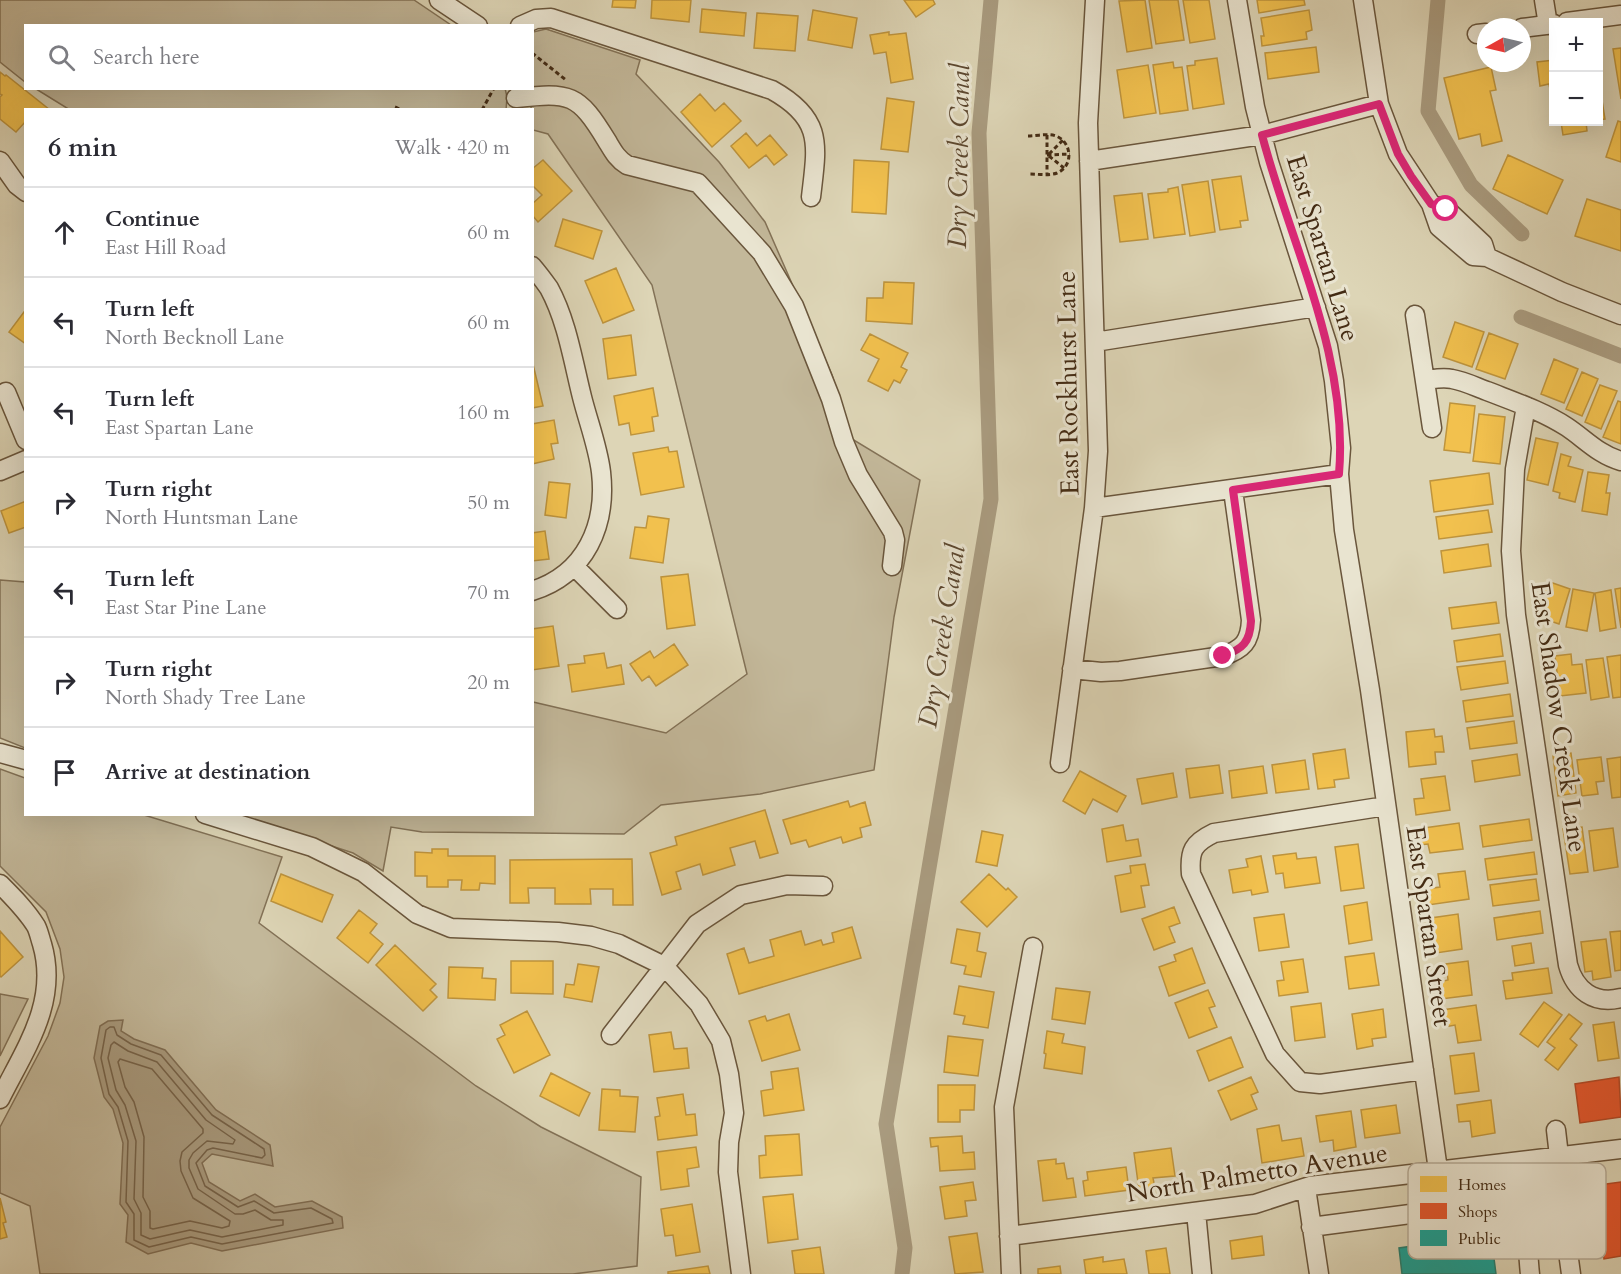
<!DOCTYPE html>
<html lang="en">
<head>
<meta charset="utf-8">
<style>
  body { margin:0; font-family:Cardo,serif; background:#f2f2f3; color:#2b2b33 }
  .controls { position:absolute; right:18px; top:18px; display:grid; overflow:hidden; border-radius:0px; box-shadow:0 6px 24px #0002 }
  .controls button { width:54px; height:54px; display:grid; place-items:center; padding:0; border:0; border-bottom:2px solid #e1e1e2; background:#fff; color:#2b2b33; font:30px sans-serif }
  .compass { position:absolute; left:1477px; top:18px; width:54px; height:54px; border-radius:50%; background:#fff; box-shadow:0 6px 24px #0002; rotate:262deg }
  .stop { position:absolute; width:18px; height:18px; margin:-14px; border:4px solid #db2777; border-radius:50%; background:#fff }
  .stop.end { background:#db2777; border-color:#fff; box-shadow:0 2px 6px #0008 }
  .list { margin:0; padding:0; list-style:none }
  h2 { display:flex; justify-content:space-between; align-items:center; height:78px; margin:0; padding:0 24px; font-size:26px }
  h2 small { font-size:20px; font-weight:400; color:#7c7c81 }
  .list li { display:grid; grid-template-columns:39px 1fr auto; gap:18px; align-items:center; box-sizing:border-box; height:90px; padding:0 24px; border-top:2px solid #e1e1e2 }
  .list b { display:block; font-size:22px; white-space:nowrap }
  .list p { margin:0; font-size:20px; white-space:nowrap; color:#7c7c81 }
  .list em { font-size:20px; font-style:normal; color:#7c7c81 }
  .icon { flex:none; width:33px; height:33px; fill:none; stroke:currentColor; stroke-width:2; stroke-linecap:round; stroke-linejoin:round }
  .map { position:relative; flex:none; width:1621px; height:1274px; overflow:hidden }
  .search { position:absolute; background:#fff; box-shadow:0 6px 24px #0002; left:24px; top:24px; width:510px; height:66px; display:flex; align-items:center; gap:15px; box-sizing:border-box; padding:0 21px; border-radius:0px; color:#7c7c81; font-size:22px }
  .panel { position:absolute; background:#fff; box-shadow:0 6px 24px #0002; left:24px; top:108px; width:510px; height:708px; border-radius:0px }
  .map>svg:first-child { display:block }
  .green { fill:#c3b89a; stroke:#837257; stroke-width:1.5 }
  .water { fill:#a99b7f; stroke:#806e54; stroke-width:1.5 }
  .homes { fill:#f2c14e; stroke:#be943d; stroke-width:1.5 }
  .shops { fill:#e4572e; stroke:#b44a26; stroke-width:1.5 }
  .public { fill:#17a398; stroke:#247f70; stroke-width:1.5 }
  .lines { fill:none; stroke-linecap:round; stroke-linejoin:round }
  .shore { stroke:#76634a; stroke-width:1.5 }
  .canal { stroke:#a99b7f; stroke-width:15 }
  .minor-casing { stroke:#6a563c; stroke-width:21 }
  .path { stroke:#432b14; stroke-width:3; stroke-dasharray:4.5 3; stroke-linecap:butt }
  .minor { stroke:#e9e4d0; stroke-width:18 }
  .route { stroke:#db2777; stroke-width:8 }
  .labels { text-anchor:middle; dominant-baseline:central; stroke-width:6; stroke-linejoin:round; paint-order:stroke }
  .street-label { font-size:26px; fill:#432b14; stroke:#e9e4d0 }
  .water-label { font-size:27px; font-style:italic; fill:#5c472f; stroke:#e9e4d0 }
  .key { fill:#e9e4d0; stroke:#b7ac98; stroke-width:1.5 }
  .key-label { font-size:16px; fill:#432b14 }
</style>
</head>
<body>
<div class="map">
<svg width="1621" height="1274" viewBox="0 0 1621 1274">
  <rect width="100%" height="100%" fill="#ddd5b6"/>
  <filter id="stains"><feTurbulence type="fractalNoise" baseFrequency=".00333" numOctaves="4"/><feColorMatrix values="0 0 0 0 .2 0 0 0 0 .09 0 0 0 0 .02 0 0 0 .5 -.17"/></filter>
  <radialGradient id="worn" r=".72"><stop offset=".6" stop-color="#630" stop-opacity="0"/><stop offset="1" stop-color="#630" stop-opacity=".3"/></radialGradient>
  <path class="green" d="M0 0H414L451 25 26 26 25 82 0 62Z
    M546 29 640 60 636 74 719 162 765 222 832 375 852 439 920 480 894 617 874 770 760 794 661 805 624 834 422 832 391 827 383 871 353 853 237 815 532 814 533 702 666 733 747 674 652 285 548 134 533 130 532 110 531 109 533 32Z
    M505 88 507 97 506 110H70L36 89Z
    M0 580 25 582V748L0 738Z
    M0 769 25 778 26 814 144 815 282 857 259 923 476 1086 541 1127 641 1177 637 1266 573 1274H40L30 1206 0 1193V1127L48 1036 60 1003 64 977 60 949 46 912 0 866Z
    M0 994 28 999 0 1056Z"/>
  <path class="water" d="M123 1020 121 1031 134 1039 165 1050 216 1110 270 1145 273 1166 212 1154 202 1163 209 1182 240 1201 255 1194 275 1207 312 1201 342 1217 343 1228 222 1251 191 1243 148 1254 126 1242 128 1215 120 1204 123 1143 113 1109 104 1097 94 1058 100 1026 108 1021Z"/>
  <path class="homes" d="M613 0H636L635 8 612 7Z
    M652 0H691L689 22 651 18Z
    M904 0H933L935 4 916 17Z
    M1145 0 1152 48 1127 52 1119 1Z
    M1149 0H1178L1184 40 1156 44Z
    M1183 0H1209L1215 39 1190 43Z
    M1257 0H1304L1305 5 1259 13Z
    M702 9 746 13 744 36 700 32Z
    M813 10 857 18 852 48 808 40Z
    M1309 10 1312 30 1306 32 1307 39 1262 46 1261 36H1264L1261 18Z
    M757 13 798 16 795 51 754 48Z
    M889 32V35L906 33 913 79 891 83 886 52 874 54 870 35Z
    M1316 47 1319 72 1268 79 1265 53Z
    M1621 48V99L1613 49Z
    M1217 58 1224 104 1193 109 1187 66 1195 65V61Z
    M1554 60V99H1552L1549 84 1540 86 1537 62Z
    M1173 62 1174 68 1182 67 1188 110 1160 114 1153 65Z
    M1148 65 1156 113 1124 118 1117 70Z
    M1491 67 1496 90 1490 91 1502 141 1482 146 1480 134 1459 139 1444 78Z
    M0 72 5 76 6 75 50 110H26V121L16 132 0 119V97L2 95 0 94Z
    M1598 88H1600L1605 119 1598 120Z
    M700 94 715 111 724 103 741 121 712 147 681 112Z
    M887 98 914 102 908 152 881 149Z
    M1618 121 1621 122V162L1606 157Z
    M1561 122H1592H1586L1587 131 1563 135Z
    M746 133 757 146 770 135 787 155 774 165 766 155 749 168 731 146Z
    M1508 155 1563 180 1547 214 1493 189Z
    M543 160 572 191 538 222 532 215V204L542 195 532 185V169Z
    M854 160 889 162 886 214 852 212Z
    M1241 176 1248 220 1240 221 1241 227 1220 230 1212 180Z
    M1208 181 1215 232 1190 236 1182 185Z
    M1178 187 1185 234 1154 238 1148 194 1168 192V189Z
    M1142 193 1148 239 1120 242 1114 196Z
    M1587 199 1621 210V251L1575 236Z
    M563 219 602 231 593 259 555 246Z
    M616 268 634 310 603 323 585 281Z
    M884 282 914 283 912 324 866 321 867 298H883Z
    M24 312 26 313V344L9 332Z
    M1455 322 1484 332 1472 367 1443 357Z
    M1489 333 1518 344 1505 379 1476 369Z
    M870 334 908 353 901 367 907 370 900 383 894 380 888 391 868 381 879 359 861 350Z
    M631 335 636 375 608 379 603 339Z
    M1554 359 1578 369 1564 403 1541 394Z
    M532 360 543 406 532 408Z
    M1582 372 1598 379 1582 416 1566 409Z
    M1600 385 1617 391 1601 429 1585 422Z
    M653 388 658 416 652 417 654 431 631 435 629 423 619 425 614 396Z
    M1618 401 1621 402V444L1603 437Z
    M1450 403 1475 406 1470 453 1444 450Z
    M1479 414 1505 417 1500 464 1473 461Z
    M554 420 558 443 551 444 554 459 532 464V424Z
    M1536 438 1558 443 1548 485 1527 480Z
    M668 447 669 452 677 451 684 487 641 495 633 453Z
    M1561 454 1571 457 1568 466 1583 470 1575 502 1559 498 1560 493 1553 491Z
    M1588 472 1609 475 1606 493H1610L1607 515 1582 511Z
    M1489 473 1493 504 1434 512 1430 481Z
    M549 482 570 484 566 518 545 515Z
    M26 501V527L9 533 1 511Z
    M1488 510 1492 532 1439 539 1436 517Z
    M648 516 669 519 663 563 630 558 635 527 646 528Z
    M545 531 549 559 532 561V533Z
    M1488 544 1491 566 1444 573 1441 551Z
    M688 574 695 625 667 629 661 577Z
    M1547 581 1570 589 1559 624 1536 616Z
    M1621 588V628L1615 589Z
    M1573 589 1594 593 1587 631 1566 627Z
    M1611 590 1616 628 1600 631 1595 593Z
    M1496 602 1499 623 1452 629 1449 608Z
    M553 626 559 666 532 670V629Z
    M1500 634 1503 656 1457 662 1454 641Z
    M674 644 688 665 656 686 649 676 642 681 630 664 650 651 654 658Z
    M604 653 607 668 621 665 624 684 572 692 568 665 585 663 584 656Z
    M1571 654 1572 665 1582 664 1586 693 1560 696 1555 656Z
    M1621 655V697L1613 698 1607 657Z
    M1603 658 1609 697 1591 700 1586 660Z
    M1505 661 1508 683 1461 690 1457 667Z
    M1510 694 1513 716 1466 722 1463 701Z
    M1514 721 1517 743 1470 749 1467 728Z
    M1434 729 1435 737 1442 736 1444 752H1435L1436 764 1409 767 1406 732Z
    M1345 749 1349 778 1334 780 1335 787 1318 789 1313 754Z
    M1571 753 1576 793 1558 796 1553 756Z
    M1517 754 1520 775 1475 782 1472 761Z
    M1601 757 1604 781 1596 782 1598 794 1582 796 1577 760Z
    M1621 757V797L1612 798 1607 759Z
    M1305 760 1309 789 1276 793 1272 765Z
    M1219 765 1223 793 1190 798 1186 769Z
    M1263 766 1267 793 1232 798 1229 771Z
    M1080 771 1126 796 1117 812 1093 799 1085 814 1063 801Z
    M1173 773 1177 797 1142 804 1137 779Z
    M1445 776 1450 810 1416 815 1414 799 1424 798 1421 779Z
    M848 801 850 807 865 802 871 825 860 828 862 837 843 843 841 837 809 847 806 840 791 844 783 820Z
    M765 810 778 853 760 858 755 841 730 848 735 865 703 875 700 864 676 872 681 889 662 895 650 853 677 845 675 837Z
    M1529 819 1532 840 1483 847 1480 826Z
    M1459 823 1463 849 1430 853 1428 844 1419 845 1417 829Z
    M1123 825 1126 841 1138 839 1141 856 1107 862 1102 829Z
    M1582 827 1588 872 1570 874 1563 829Z
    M1613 828 1618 867 1594 871 1589 831Z
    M982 831 1003 835 997 866 976 862Z
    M1358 844 1364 888 1341 891 1335 847Z
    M432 849H448V856H495V884L480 883 479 890H461L462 880H448V887H427V876H415V852L432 853Z
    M1534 852 1537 874 1488 880 1485 859Z
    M1296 853 1297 859 1316 857 1320 883 1285 888 1283 873 1276 874 1273 856Z
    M1261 856 1268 892 1252 895 1251 890 1233 893 1229 870 1248 867 1246 859Z
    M632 859 633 905H613V889H590L591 904H555V888H528L529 903H510V860Z
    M1145 864 1149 885 1141 886 1145 907 1121 912 1115 876 1131 873 1130 866Z
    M1465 871 1469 899 1428 905 1426 889 1440 887 1438 874Z
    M281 874 333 895 322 922 271 901Z
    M989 874 1006 890 1008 888 1017 897 987 927 961 902Z
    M1536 879 1539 900 1493 906 1490 885Z
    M1367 902 1372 940 1349 944 1344 906Z
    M1174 907 1180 923 1169 927 1175 942 1154 950 1142 919Z
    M359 910 377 924 370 933 383 944 368 963 337 938Z
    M1540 911 1543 933 1497 940 1494 918Z
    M1284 914 1289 947 1259 951 1254 918Z
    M1458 914 1462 949 1436 953 1431 918Z
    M852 927 861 958 739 994 727 954 744 948 749 963 774 956 770 940 801 931 805 945 821 940 823 945 834 942 832 933Z
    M957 929 980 933 977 951 986 953 981 977 964 974 966 966 951 963Z
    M0 931 23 957 1 977 0 976Z
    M1621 931V970L1615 971 1610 932Z
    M1606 939 1611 977 1593 980 1592 971 1585 972 1581 942Z
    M1531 943 1534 963 1515 966 1512 946Z
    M395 945 436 984 430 990 437 997 423 1011 376 965Z
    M1192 948 1205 983 1169 996 1159 967 1176 961 1174 955Z
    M1374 953 1379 985 1349 989 1345 957Z
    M1303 959 1308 992 1279 996 1277 981 1284 980 1281 962Z
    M511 961H553V994L511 993Z
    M1468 961 1472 995 1441 999 1439 982 1448 980 1446 964Z
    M578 964 599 967 592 1002 564 997 566 984 574 985Z
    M449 967 483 968 482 978 496 979 495 1000 448 998Z
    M1548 968 1552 993 1506 999 1503 981 1513 980 1512 973Z
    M959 986 994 992 988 1028 963 1024 965 1016 954 1014Z
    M1056 988 1090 992 1085 1024 1052 1019Z
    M1208 990 1215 1006 1209 1008 1217 1027 1189 1038 1175 1003Z
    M1544 1002 1562 1015 1538 1047 1520 1034Z
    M1321 1003 1325 1037 1295 1041 1291 1007Z
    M1476 1005 1481 1040 1458 1043 1455 1025 1444 1027 1442 1010Z
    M1383 1009 1386 1037 1372 1039 1373 1046 1357 1049 1352 1014Z
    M527 1011 550 1055 514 1073 497 1039 505 1035 500 1025Z
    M789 1014 800 1050 762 1061 749 1021 765 1016 767 1021Z
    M1569 1014 1582 1024 1570 1039 1577 1045 1558 1070 1545 1060 1555 1048 1547 1042Z
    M1614 1022 1619 1058 1598 1061 1593 1025Z
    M1047 1031 1064 1034 1062 1043 1085 1047 1082 1074 1044 1068 1046 1054 1044 1053Z
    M671 1032 674 1049 687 1048 689 1068 654 1072 649 1035Z
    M948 1036 983 1040 978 1076 944 1072Z
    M1231 1037 1243 1067 1209 1081 1197 1051Z
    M1474 1053 1479 1091 1455 1094 1450 1056Z
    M798 1068 804 1110 764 1116 761 1091 773 1089 771 1072Z
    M551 1073 590 1093 579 1116 540 1096Z
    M1251 1077 1258 1092 1251 1095 1257 1109 1231 1120 1218 1091Z
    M938 1085H975L974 1110H960V1122H938Z
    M602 1089 620 1090V1096L638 1097 635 1132 599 1130Z
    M683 1094 686 1115 695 1114 697 1135 658 1140 655 1117 660 1116 657 1098Z
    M1491 1100 1495 1133 1472 1137 1470 1121 1459 1122 1457 1105Z
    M1396 1105 1400 1133 1365 1138 1361 1110Z
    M1351 1111 1356 1147 1334 1151 1333 1140 1320 1142 1316 1116Z
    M1279 1125 1282 1141 1301 1138 1304 1156 1262 1163 1257 1129Z
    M799 1134 802 1175 760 1178 759 1156 766 1155 765 1136Z
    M962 1136 963 1153 974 1152 975 1169 940 1171 938 1146 931 1147 930 1138Z
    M696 1147 699 1167 687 1169 689 1186 661 1190 657 1152Z
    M1171 1148 1175 1176 1153 1178 1155 1188 1139 1190 1134 1153Z
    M1056 1159V1164L1064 1163 1067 1179 1073 1178 1076 1197 1043 1201 1038 1161Z
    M1126 1167 1129 1190 1085 1196 1083 1181 1088 1180 1087 1172Z
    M973 1182 976 1200 965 1201 967 1216 945 1219 940 1187Z
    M793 1194 798 1239 768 1243 763 1197Z
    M0 1198 6 1222 3 1223 7 1237 0 1239Z
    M692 1204 700 1252 676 1256 673 1235 665 1236 661 1209Z
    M977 1233 983 1272 955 1274 949 1237Z
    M1262 1236 1264 1255 1232 1259 1230 1241Z
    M820 1247 824 1274H795L792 1251Z
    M1166 1248 1170 1274H1149L1146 1251Z
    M1103 1257V1262L1124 1259 1127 1274H1086L1084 1260Z
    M708 1266 710 1274H668V1272Z
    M1060 1266 1061 1274H1038V1269Z"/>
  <path class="shops" d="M1619 1077 1621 1117 1580 1123 1575 1084Z
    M1621 1182V1256L1604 1259 1602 1244 1585 1246 1577 1188Z"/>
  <path class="public" d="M1491 1235 1496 1274H1402L1399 1248Z"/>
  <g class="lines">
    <path class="shore" d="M110 1027H114L117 1035 131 1044 161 1055 212 1115 264 1149 265 1155 262 1158 213 1148 207 1150 196 1163 205 1186 238 1207 254 1201 274 1213 311 1208 332 1219 333 1223 222 1244 191 1237 149 1247 134 1240V1214L126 1202 128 1141 118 1107 109 1094 101 1058 106 1030Z
      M114 1042 128 1051 157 1062 206 1120 235 1140 233 1144 207 1141 193 1153 189 1160V1168L198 1189 235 1214H243L255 1210 271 1220H283V1225L222 1237 190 1230 150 1239 141 1235V1213L134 1199 136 1141 125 1105 116 1090 108 1058 111 1045Z
      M120 1059 152 1069 203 1129V1133L182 1152 180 1161 181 1171 193 1198 230 1221 229 1226 222 1228 190 1221 153 1229 150 1228V1211L143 1197 144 1137 134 1102 125 1087 118 1062Z"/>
    <path class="canal" d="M1438 0 1428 111 1471 185 1522 234
      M1521 317 1621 356
      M902 1274 905 1248 886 1124 991 499 979 133 991 0"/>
    <g class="minor-casing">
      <path id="minor" d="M439 0 478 26
        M1237 0 1255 107 1269 162 1328 346 1334 381 1341 448 1339 474 1344 530 1370 690 1438 1170 1441 1210 1311 1227
        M1363 0 1379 104 1398 154 1431 204 1439 227 1473 256 1487 257 1562 292 1621 315
        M1544 0 1548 25
        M1567 22 1621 15
        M520 26 536 19 551 18 772 90C824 119 817 145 811 197
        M1522 28 1554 24
        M1477 34 1486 33
        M516 98C570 92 578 93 607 141 613 151 617 159 627 165L698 183 762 253 794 306 831 399 844 442 858 475 893 532 895 540 892 566
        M0 161 17 185 26 192
        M1089 161 1262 135 1379 104
        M1431 204 1446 209 1483 244 1487 257
        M532 266C538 273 544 281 549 288 567 321 573 361 582 397 588 421 598 447 601 472 607 525 586 574 532 591
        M1415 315 1432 428
        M1095 342 1316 307
        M1425 380C1434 379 1443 377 1452 379 1464 381 1476 387 1487 391 1515 402 1542 411 1567 427 1585 439 1599 455 1621 461
        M6 392 26 440
        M1526 406 1515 469 1511 551 1516 615 1568 965C1575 990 1594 1005 1621 998
        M0 471 26 460
        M1094 508 1339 474
        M575 567 617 609
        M1072 669 1101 672 1120 671 1223 656C1243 649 1250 642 1251 620L1233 490
        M0 753 26 760
        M1060 763 1094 508 1098 451 1088 123 1095 0
        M1386 806 1214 833C1193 843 1189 851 1191 874L1275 1054 1300 1082 1320 1084 1424 1070
        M205 814 312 847 363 872 417 914 451 928 558 932 591 936 619 944 664 966 699 1004 721 1041 729 1074 734 1113 729 1142 728 1172 741 1274
        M0 884C13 897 26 910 36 926 39 932 40 938 42 944 59 1002 25 1049 0 1099
        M611 1035 697 924 741 895 787 885 823 886
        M1556 1130 1559 1156
        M1558 1177 1567 1180 1571 1216 1564 1223 1556 1217 1551 1182Z
        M1306 1188 1319 1274
        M1441 1210 1503 1204C1530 1213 1527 1250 1530 1274
        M1196 1212 1202 1274
        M1564 1223 1571 1274
        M1009 1236 1255 1204 1310 1186 1621 1149
        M1011 1274 1004 1107 1033 947"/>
    </g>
    <path class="path" d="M532 53 566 80
      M395 107 402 110
      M482 110 494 88
      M1047 135V174
      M1028 136C1037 136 1048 133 1056 136 1072 142 1074 166 1057 173 1049 176 1038 174 1029 174
      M1049 154 1063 140
      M1047 155 1070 154
      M1049 156 1064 168"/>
    <use href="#minor" class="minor"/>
  </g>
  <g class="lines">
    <path class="route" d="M1223 656C1243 649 1250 642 1251 621L1233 490 1339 474C1349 356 1291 246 1262 135L1379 104 1398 154 1411 176 1431 204 1446 209"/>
  </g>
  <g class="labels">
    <g class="street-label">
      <text transform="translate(1323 248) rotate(73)">East Spartan Lane</text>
      <text transform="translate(1068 383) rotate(-91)">East Rockhurst Lane</text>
      <text transform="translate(1559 717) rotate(82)">East Shadow Creek Lane</text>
      <text transform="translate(1429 926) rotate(82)">East Spartan Street</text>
      <text transform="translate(1257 1173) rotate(-9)">North Palmetto Avenue</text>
    </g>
    <g class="water-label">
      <text transform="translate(959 156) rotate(-89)">Dry Creek Canal</text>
      <text transform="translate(942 636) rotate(-81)">Dry Creek Canal</text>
    </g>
  </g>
  <rect x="1408" y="1163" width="198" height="96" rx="9" class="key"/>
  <rect x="1420" y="1176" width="27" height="16" fill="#f2c14e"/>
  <rect x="1420" y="1203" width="27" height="16" fill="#e4572e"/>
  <rect x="1420" y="1230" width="27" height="16" fill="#17a398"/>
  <g class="key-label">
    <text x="1458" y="1190">Homes</text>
    <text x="1458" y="1217">Shops</text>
    <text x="1458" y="1244">Public</text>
  </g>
  <rect width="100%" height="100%" filter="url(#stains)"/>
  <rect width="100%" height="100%" fill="url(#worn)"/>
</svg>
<div class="controls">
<button>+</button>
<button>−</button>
</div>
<svg class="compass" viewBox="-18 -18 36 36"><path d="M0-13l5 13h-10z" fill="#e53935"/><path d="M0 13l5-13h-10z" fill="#7c7c81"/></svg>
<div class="stop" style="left:1446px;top:209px"></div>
<div class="stop end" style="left:1223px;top:656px"></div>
<div class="search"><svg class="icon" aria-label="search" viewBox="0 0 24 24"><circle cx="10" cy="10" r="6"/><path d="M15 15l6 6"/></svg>Search here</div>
<section class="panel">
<h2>6 min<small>Walk · 420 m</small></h2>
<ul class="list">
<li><svg class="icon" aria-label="ahead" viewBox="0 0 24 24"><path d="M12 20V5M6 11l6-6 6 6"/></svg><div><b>Continue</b><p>East Hill Road</p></div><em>60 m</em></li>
<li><svg class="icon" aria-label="left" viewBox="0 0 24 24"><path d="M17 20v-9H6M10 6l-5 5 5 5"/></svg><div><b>Turn left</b><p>North Becknoll Lane</p></div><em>60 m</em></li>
<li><svg class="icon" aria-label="left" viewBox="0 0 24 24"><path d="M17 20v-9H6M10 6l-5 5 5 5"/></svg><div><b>Turn left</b><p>East Spartan Lane</p></div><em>160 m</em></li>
<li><svg class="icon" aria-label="right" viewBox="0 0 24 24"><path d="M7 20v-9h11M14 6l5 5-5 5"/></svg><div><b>Turn right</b><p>North Huntsman Lane</p></div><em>50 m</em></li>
<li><svg class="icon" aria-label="left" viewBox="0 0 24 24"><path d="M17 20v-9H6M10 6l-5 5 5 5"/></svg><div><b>Turn left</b><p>East Star Pine Lane</p></div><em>70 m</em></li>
<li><svg class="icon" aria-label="right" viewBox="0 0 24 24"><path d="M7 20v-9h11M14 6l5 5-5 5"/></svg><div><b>Turn right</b><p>North Shady Tree Lane</p></div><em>20 m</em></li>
<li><svg class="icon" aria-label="arrive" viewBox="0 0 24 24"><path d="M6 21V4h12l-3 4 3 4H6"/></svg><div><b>Arrive at destination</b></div></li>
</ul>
</section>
</div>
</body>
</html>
